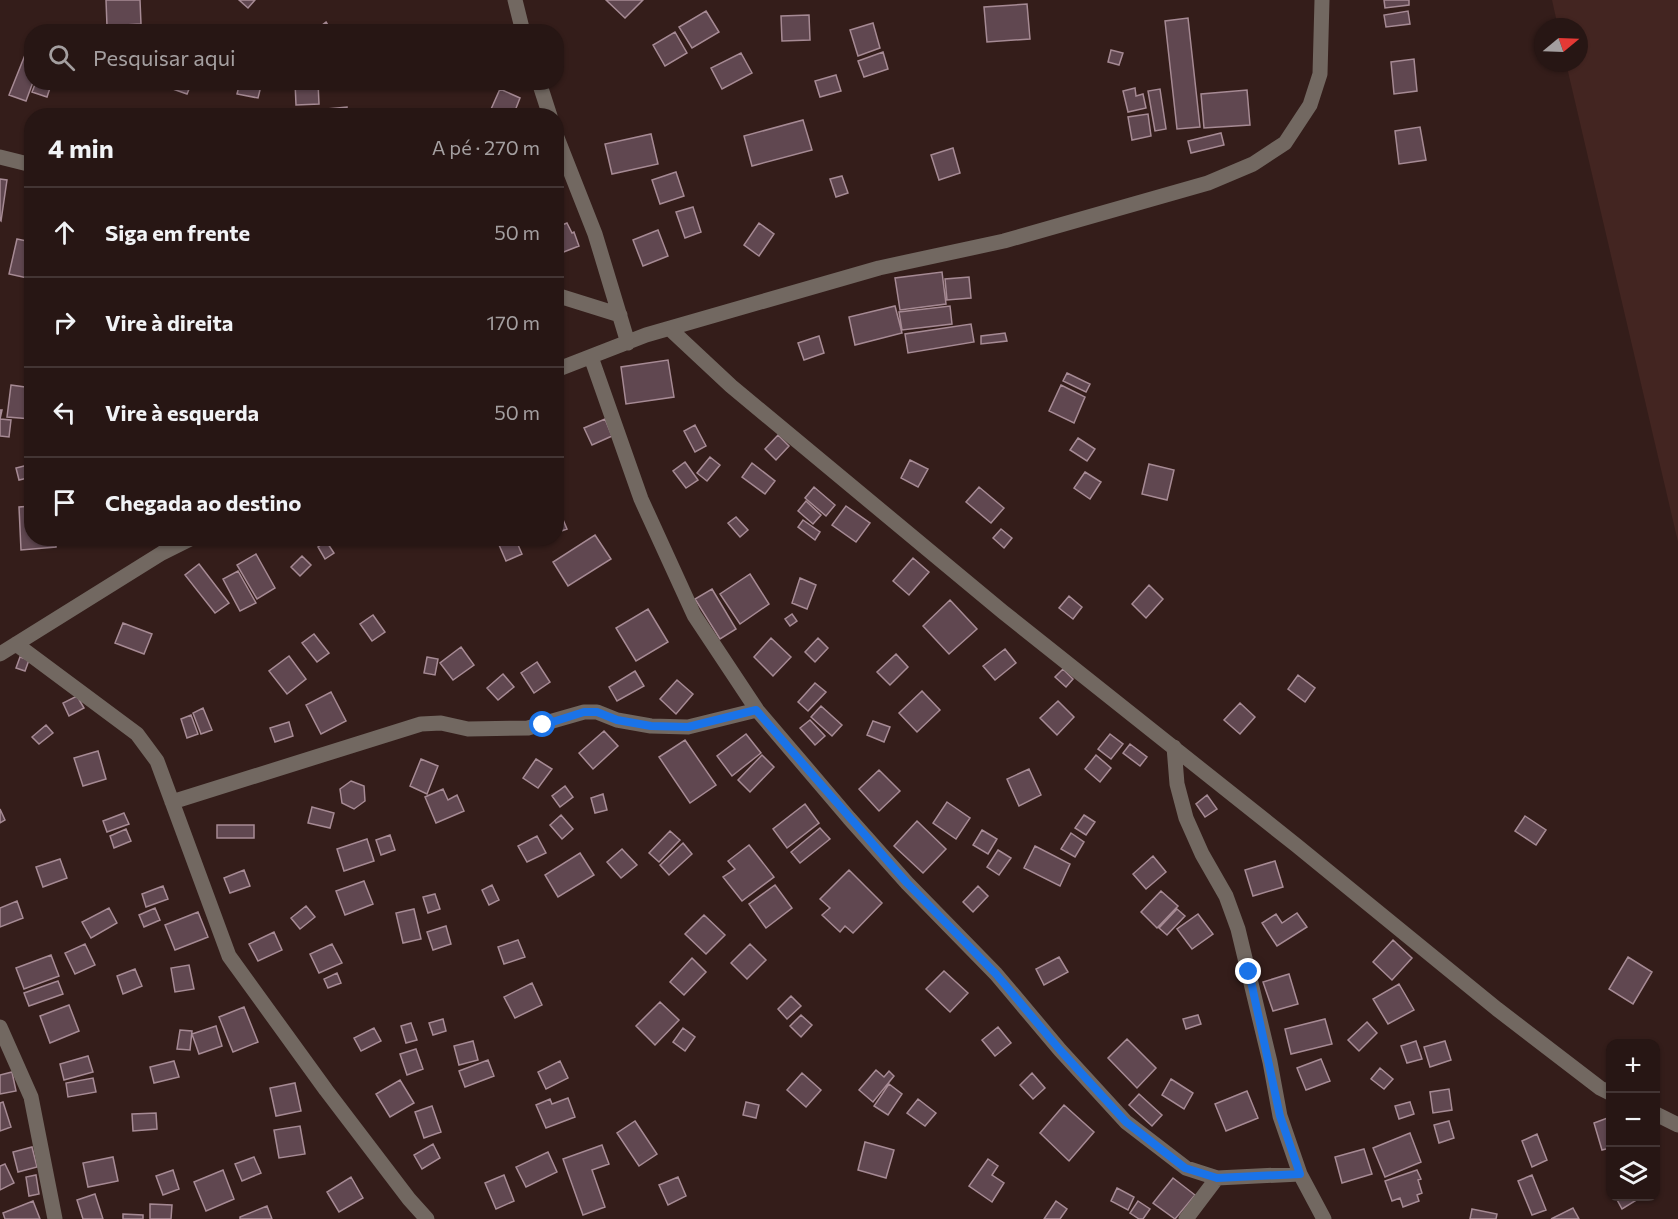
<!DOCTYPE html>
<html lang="pt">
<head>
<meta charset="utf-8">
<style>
  body { margin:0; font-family:Commissioner,sans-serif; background:#2f1f1d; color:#f1f3f6 }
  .controls { position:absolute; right:18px; bottom:18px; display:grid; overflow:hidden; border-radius:12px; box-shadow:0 2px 4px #0004 }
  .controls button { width:54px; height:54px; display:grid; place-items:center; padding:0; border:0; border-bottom:2px solid #433534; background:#271614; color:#f1f3f6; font:30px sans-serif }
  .compass { position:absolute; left:1534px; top:18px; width:54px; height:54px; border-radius:50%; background:#271614; box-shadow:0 2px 4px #0004; rotate:71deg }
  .stop { position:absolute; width:18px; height:18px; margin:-14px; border:4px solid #1a73e8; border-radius:50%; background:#fff }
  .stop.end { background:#1a73e8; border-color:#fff; box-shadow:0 2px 6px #0008 }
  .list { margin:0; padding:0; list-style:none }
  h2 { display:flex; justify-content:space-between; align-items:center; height:78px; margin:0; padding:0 24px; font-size:26px }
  h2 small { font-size:20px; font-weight:400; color:#a49fa0 }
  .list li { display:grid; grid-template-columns:39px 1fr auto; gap:18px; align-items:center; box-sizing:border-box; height:90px; padding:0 24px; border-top:2px solid #433534 }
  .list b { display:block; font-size:22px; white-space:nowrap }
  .list em { font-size:20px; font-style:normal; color:#a49fa0 }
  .icon { flex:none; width:33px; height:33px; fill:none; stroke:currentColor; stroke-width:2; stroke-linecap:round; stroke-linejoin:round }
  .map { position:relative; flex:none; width:1678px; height:1219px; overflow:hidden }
  .search { position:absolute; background:#271614; box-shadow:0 2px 4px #0004; left:24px; top:24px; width:540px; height:66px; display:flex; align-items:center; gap:15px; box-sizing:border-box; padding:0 21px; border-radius:24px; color:#a49fa0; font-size:22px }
  .panel { position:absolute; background:#271614; box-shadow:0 2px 4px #0004; left:24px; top:108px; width:540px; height:438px; border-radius:24px }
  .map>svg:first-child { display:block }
  .built { fill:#432521 }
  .building { fill:#604750; stroke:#a68a94; stroke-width:1.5 }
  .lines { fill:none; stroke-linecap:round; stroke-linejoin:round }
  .minor { stroke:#726861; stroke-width:15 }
  .route { stroke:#1a73e8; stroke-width:8 }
</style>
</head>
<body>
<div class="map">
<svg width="1678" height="1219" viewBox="0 0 1678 1219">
  <rect width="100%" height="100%" fill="#341d1a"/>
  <path class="built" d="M1552 0H1678V542L1566 63H1579V27H1558Z"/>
  <path class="building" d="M106 0H140L141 24 107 26Z
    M239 0H255L248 8Z
    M606 0H643L625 18Z
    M1384 0H1409V5L1385 8Z
    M1027 4 1030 39 987 42 984 7Z
    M706 11 719 32 692 48 679 27Z
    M1408 11 1410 24 1386 27 1384 15Z
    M809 15 810 40 782 41 781 16Z
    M1188 18 1200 127 1177 129 1165 21Z
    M326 22 332 32H313Z
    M873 23 880 48 858 56 850 30Z
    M675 32 687 53 665 66 653 45Z
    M1111 50 1123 53 1119 65 1108 62Z
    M883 52 888 69 864 77 858 61Z
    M741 53 752 73 722 89 711 68Z
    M25 55 32 58V82H33L26 101 9 95Z
    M1414 59 1417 91 1394 94 1391 62Z
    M836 75 841 91 820 97 815 81Z
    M36 82H52L47 97 32 92Z
    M172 82H192L187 94 170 88Z
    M240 82H262L258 98 237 94Z
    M295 82H318L319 104 296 105Z
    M1135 88 1136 96 1143 94 1146 108 1128 112 1123 91Z
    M500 89 520 98 513 116H488Z
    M1160 89 1166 129 1155 131 1148 91Z
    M1247 90 1250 125 1204 128 1201 94Z
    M347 107V116H316V110Z
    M1148 114 1151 136 1132 140 1128 117Z
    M803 120 812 150 752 166 744 136Z
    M1420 127 1426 160 1399 164 1395 131Z
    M1221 133 1224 145 1191 153 1188 141Z
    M651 134 658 164 612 174 605 144Z
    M953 148 960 173 939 180 931 155Z
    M676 172 684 196 660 204 652 180Z
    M842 176 848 193 836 197 830 179Z
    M0 179 7 180 1 221 0 220Z
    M693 207 701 232 685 238 676 212Z
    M567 223 572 233 574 232 579 246 556 255V240L561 238 557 227Z
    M759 223 774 234 759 256 744 245Z
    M658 230 668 256 643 266 633 240Z
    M17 239 32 242V279L9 274Z
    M942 272 946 304 900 310 895 278Z
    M969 277 971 298 947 300 945 279Z
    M895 306 902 333 855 345 849 317Z
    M950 306 952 324 902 330 899 312Z
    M971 324 974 342 908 353 905 334Z
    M1005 333 1007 341 981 344V336Z
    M819 336 824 353 804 360 798 343Z
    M668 360 674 397 626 404 621 367Z
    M1067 373 1090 384 1086 392 1063 381Z
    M11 385 32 388V419L7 417Z
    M1061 385 1085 397 1074 423 1049 411Z
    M0 410H2L0 419 11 420 9 437 0 436Z
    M605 419 612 436 592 445 584 428Z
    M695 425 706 446 695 452 684 431Z
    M778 435 789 446 776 460 765 449Z
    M1078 438 1095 449 1087 461 1070 450Z
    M710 457 720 465 707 481 697 473Z
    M910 460 928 469 918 487 901 478Z
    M685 462 698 480 686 488 673 471Z
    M752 463 775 481 765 494 742 477Z
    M32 464V477L19 480 16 468Z
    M1149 464 1174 470 1167 500 1142 494Z
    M1085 472 1101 482 1090 499 1074 488Z
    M814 487 835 505 826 516 805 498Z
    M979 487 1004 508 991 523 966 502Z
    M806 501 821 515 813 524 798 511Z
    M556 503 567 529 556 533Z
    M32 506V538H56V547L21 550 19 507Z
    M846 506 870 523 856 542 832 525Z
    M736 517 748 530 740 537 728 523Z
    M803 520 820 532 815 540 798 527Z
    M1001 529 1012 538 1004 548 993 538Z
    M595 535 611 559 568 586 553 562Z
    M496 538H515L522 554 506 561Z
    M326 541 334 553 325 559 318 547Z
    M256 554 275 588 257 599 237 565Z
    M302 556 311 565 300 576 291 567Z
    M913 558 929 572 909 595 893 581Z
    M199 564 229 603 215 613 185 575Z
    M238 571 256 603 240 611 223 579Z
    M750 574 769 604 740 624 720 594Z
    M800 578 816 585 807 609 792 603Z
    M1149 585 1163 599 1146 618 1132 604Z
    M712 589 736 629 720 639 695 599Z
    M1069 596 1082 607 1073 619 1059 608Z
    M950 600 977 629 949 654 923 626Z
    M648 609 668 642 636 661 616 628Z
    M792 614 797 621 790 626 785 619Z
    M373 615 385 632 372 641 360 624Z
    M123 623 152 634 144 654 115 643Z
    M314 634 329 653 317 662 302 643Z
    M771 638 791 657 773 676 754 657Z
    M818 638 828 648 815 662 805 652Z
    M461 647 474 665 453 680 440 663Z
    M1005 649 1016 663 995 680 983 666Z
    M896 654 908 667 890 685 877 672Z
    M289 656 306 679 287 694 269 671Z
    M20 657 29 660 25 671 16 668Z
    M427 657 438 659 435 675 424 673Z
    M537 662 550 682 534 693 521 673Z
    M1063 669 1073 679 1066 687 1055 677Z
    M635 671 644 686 617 701 609 687Z
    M503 674 514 687 498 700 487 688Z
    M1298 675 1315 688 1305 702 1288 689Z
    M677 680 693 694 676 714 660 699Z
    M815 683 826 692 808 711 798 702Z
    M922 691 940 710 917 732 899 713Z
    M331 692 346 721 321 734 306 705Z
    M77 696 84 708 69 716 63 703Z
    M1058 701 1074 717 1057 735 1040 718Z
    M1240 703 1255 717 1240 734 1224 720Z
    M821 706 842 725 832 736 811 717Z
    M203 708 212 730 201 734 193 713Z
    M191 715 198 734 187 738 181 719Z
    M810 720 825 736 815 745 800 728Z
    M873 721 890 727 884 742 867 735Z
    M289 722 293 736 275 742 270 728Z
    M46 725 53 733 39 744 32 737Z
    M604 731 618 746 593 769 579 753Z
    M746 734 761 753 732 776 717 756Z
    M1110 734 1123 744 1111 759 1098 749Z
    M685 740 716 785 690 803 659 757Z
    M1130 744 1147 757 1140 766 1123 753Z
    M98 751 106 779 83 786 74 758Z
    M762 755 774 767 750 792 738 780Z
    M1096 755 1111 768 1100 782 1085 769Z
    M421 759 438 766 427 794 410 786Z
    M536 759 552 769 538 788 523 778Z
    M1029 769 1041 795 1019 806 1007 779Z
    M879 770 900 791 879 811 859 789Z
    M351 781 364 786 365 801 354 809 342 803 340 789Z
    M565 786 573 797 560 807 552 796Z
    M443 789 448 800 457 795 464 811 436 823 425 797Z
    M603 794 607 810 595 813 591 798Z
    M1207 795 1217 809 1205 817 1196 804Z
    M947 802 970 818 956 839 933 823Z
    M805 804 819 823 787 848 773 829Z
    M312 807 334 813 330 828 308 823Z
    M0 809 5 820 0 823Z
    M124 813 129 824 107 832 103 821Z
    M561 815 573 829 562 839 550 825Z
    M1084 815 1095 822 1086 835 1075 828Z
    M1525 816 1546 830 1536 845 1515 831Z
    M917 821 946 849 923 873 894 846Z
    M217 825H254V838H217Z
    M820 828 830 839 800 863 791 852Z
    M126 829 131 841 114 848 110 836Z
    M982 830 997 839 988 854 973 845Z
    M670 831 680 840 659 862 649 853Z
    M1071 833 1084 842 1075 857 1061 849Z
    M390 835 395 850 381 855 376 840Z
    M537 836 546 853 527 862 518 846Z
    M367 839 374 861 344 871 337 849Z
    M683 843 692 854 669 875 660 865Z
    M749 845 774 877 742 901 723 877 735 869 728 861Z
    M1035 846 1070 864 1060 886 1024 868Z
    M622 849 637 865 621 878 607 862Z
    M998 850 1011 858 999 875 987 867Z
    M580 853 594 875 558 897 545 875Z
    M1153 856 1166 872 1146 889 1133 874Z
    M60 859 67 878 43 887 36 867Z
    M1275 861 1283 887 1253 896 1245 870Z
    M244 870 250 886 230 893 224 878Z
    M849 870 882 903 853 933 845 926 840 932 822 915 830 908 820 899Z
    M364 881 373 904 345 915 336 891Z
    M492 885 499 900 489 905 482 890Z
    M775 885 792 908 766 928 749 904Z
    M163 886 168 899 146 907 142 894Z
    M978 886 988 896 973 912 963 902Z
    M1161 891 1178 906 1157 928 1141 912Z
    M435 894 440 909 428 913 423 897Z
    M17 901 23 918 0 927V908Z
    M306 906 315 917 300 929 291 918Z
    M109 908 117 923 91 938 82 922Z
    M155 908 160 920 144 927 139 915Z
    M414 909 421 939 403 943 396 913Z
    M1177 909 1185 916 1167 935 1159 928Z
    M198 912 208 937 175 950 165 925Z
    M1297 913 1307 927 1277 946 1262 923 1276 914 1282 923Z
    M1198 914 1213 934 1192 949 1177 929Z
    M704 915 725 935 706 954 685 934Z
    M446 926 451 944 433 950 427 932Z
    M274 932 282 950 258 961 249 944Z
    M518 940 525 957 504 964 498 947Z
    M1393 940 1412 958 1392 980 1373 962Z
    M85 944 95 965 75 974 65 953Z
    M332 944 342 963 319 973 310 954Z
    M750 944 766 960 747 979 731 963Z
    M51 955 59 976 24 989 16 968Z
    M1059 957 1068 972 1044 985 1036 969Z
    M1628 957 1652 972 1633 1004 1609 989Z
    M692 958 706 972 684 995 670 982Z
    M189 965 194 989 175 992 171 968Z
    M135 969 142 986 123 994 117 976Z
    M944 971 968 993 950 1012 926 989Z
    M337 973 341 983 328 988 324 979Z
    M1289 974 1298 1004 1273 1011 1263 982Z
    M58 981 63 994 29 1006 24 993Z
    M532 983 542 1005 515 1018 504 997Z
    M1399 984 1414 1010 1388 1024 1373 999Z
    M791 996 801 1006 787 1019 778 1009Z
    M660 1002 679 1020 655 1045 636 1026Z
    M69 1005 79 1031 50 1043 40 1016Z
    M244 1007 258 1042 233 1052 219 1017Z
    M801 1015 812 1025 801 1037 790 1026Z
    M1198 1015 1201 1024 1186 1029 1183 1019Z
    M443 1019 446 1031 433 1035 429 1023Z
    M1325 1019 1332 1044 1291 1054 1285 1029Z
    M1367 1022 1377 1033 1359 1051 1348 1040Z
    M411 1023 417 1040 406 1043 401 1026Z
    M216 1026 222 1046 199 1054 192 1034Z
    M998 1027 1011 1043 995 1056 982 1040Z
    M374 1028 381 1041 361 1051 354 1038Z
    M683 1028 695 1037 685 1051 673 1042Z
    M180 1030 192 1031 190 1050 177 1049Z
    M1127 1039 1156 1068 1137 1088 1108 1058Z
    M473 1041 478 1060 459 1065 454 1046Z
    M1416 1041 1422 1059 1407 1063 1401 1046Z
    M1445 1041 1451 1060 1430 1067 1424 1047Z
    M416 1049 423 1069 407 1075 400 1054Z
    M88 1056 93 1072 64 1080 60 1064Z
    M1321 1059 1330 1081 1306 1090 1297 1068Z
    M488 1060 494 1076 465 1087 459 1071Z
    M174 1061 179 1077 154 1083 150 1067Z
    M560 1061 568 1078 546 1089 538 1072Z
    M1380 1068 1393 1079 1384 1089 1371 1079Z
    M876 1070 884 1077 889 1071 894 1076 873 1102 859 1090Z
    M12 1072 16 1091 0 1094V1075Z
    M802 1073 821 1090 806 1107 787 1090Z
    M1032 1073 1045 1088 1033 1099 1020 1085Z
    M93 1078 96 1092 68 1097 66 1083Z
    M1171 1079 1193 1093 1184 1109 1162 1095Z
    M400 1080 414 1103 390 1117 376 1094Z
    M295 1083 301 1111 276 1116 270 1088Z
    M889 1084 902 1094 888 1115 874 1106Z
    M1449 1089 1452 1110 1433 1113 1430 1092Z
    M1247 1091 1258 1118 1226 1131 1215 1104Z
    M1139 1094 1162 1115 1152 1126 1129 1105Z
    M568 1098 575 1117 546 1128 536 1105 550 1099 552 1104Z
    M918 1099 936 1113 925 1126 907 1113Z
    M3 1102 11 1127 0 1131V1103Z
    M746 1102 759 1105 756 1118 743 1115Z
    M1410 1102 1414 1114 1399 1119 1395 1106Z
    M1064 1105 1094 1132 1069 1161 1040 1133Z
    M432 1106 441 1132 424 1138 415 1112Z
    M156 1113 157 1129 133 1131 132 1114Z
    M1610 1117V1148L1602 1150 1594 1123Z
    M635 1121 657 1154 639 1166 617 1133Z
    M1449 1121 1454 1138 1439 1143 1434 1125Z
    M300 1126 305 1154 279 1158 274 1130Z
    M1410 1133 1421 1162 1385 1177 1373 1148Z
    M1537 1134 1547 1160 1532 1167 1522 1141Z
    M865 1142 894 1150 886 1178 858 1170Z
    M433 1144 440 1158 422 1169 414 1155Z
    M602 1145 609 1164 592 1170 605 1207 583 1215 563 1159Z
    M32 1147 37 1167 18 1172 13 1152Z
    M1364 1149 1372 1174 1342 1183 1335 1157Z
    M548 1152 557 1172 526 1187 516 1167Z
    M113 1157 118 1181 88 1187 83 1163Z
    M254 1157 261 1173 242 1181 235 1164Z
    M988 1159 998 1166 992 1175 1004 1183 992 1202 969 1186Z
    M5 1164 14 1183 0 1190V1166Z
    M173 1170 179 1189 163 1195 156 1176Z
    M223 1170 234 1199 206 1211 194 1182Z
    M1417 1170 1421 1179 1418 1180 1422 1193 1417 1195 1419 1201 1403 1207 1400 1198 1392 1201 1385 1181Z
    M36 1175 39 1194 29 1196 26 1177Z
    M504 1175 514 1201 496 1209 485 1183Z
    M1532 1175 1546 1210 1532 1215 1518 1181Z
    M351 1177 363 1198 339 1212 327 1192Z
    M678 1177 686 1196 668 1205 659 1185Z
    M1173 1178 1195 1195 1175 1219 1153 1203Z
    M1117 1188 1134 1197 1128 1210 1111 1201Z
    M95 1194 103 1219H83L77 1200Z
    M1615 1196H1643L1622 1209Z
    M33 1201 40 1219H5L3 1213Z
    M1056 1201 1067 1209 1060 1219H1044Z
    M1138 1201 1150 1209 1143 1219H1139L1130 1213Z
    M150 1204 172 1205 171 1219H150Z
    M267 1206 272 1219H240V1217Z
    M1573 1208 1579 1219H1551Z
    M1472 1209 1497 1214 1496 1219H1470Z
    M123 1214 143 1215V1219H123Z"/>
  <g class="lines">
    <path class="minor" d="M515 0 523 32
      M539 82 550 116
      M556 135 595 234 628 343
      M0 157 32 165
      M556 295 620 315
      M670 329 731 386 1003 612 1296 845 1497 1009 1600 1088 1610 1093
      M591 357 641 499 694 615 757 710 849 818 907 883 996 974 1060 1050 1126 1122 1186 1168 1217 1178 1300 1174
      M556 370 646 335 879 268 1004 241 1208 183 1253 164 1285 143 1310 105 1320 74 1322 0
      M16 644 137 734 157 761 229 956 326 1090 409 1199 427 1219
      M0 654 162 553 192 538
      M1174 747 1177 784 1186 818 1202 854 1226 896 1238 929 1270 1062 1280 1116 1300 1174 1324 1219
      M172 802 421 724 441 723 468 729 528 728 584 712H597L617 720 651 726 688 727 757 710
      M0 1027 31 1097 55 1219
      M1656 1114 1678 1125
      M1186 1219 1217 1178"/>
  </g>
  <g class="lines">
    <path class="route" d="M543 725 584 712H597L617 720 651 726 688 727 756 710 907 883 996 974 1060 1050 1126 1122 1185 1168 1217 1178 1300 1174 1280 1116 1249 972"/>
  </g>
</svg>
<div class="controls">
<button>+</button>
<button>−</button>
<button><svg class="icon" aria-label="layers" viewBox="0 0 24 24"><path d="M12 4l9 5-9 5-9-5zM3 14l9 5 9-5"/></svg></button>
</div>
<svg class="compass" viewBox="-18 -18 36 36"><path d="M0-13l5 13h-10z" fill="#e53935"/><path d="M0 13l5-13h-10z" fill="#a49fa0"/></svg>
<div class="stop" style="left:543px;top:725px"></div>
<div class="stop end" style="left:1249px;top:972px"></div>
<div class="search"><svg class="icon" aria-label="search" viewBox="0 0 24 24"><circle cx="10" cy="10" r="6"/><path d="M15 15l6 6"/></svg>Pesquisar aqui</div>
<section class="panel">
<h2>4 min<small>A pé · 270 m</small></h2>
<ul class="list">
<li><svg class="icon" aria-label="ahead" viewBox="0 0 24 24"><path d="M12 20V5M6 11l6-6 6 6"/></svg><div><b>Siga em frente</b></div><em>50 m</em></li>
<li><svg class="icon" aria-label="right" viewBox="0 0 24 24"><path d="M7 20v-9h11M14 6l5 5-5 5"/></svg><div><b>Vire à direita</b></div><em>170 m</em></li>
<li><svg class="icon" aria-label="left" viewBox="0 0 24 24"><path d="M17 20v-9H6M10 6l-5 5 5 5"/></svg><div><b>Vire à esquerda</b></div><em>50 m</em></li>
<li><svg class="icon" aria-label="arrive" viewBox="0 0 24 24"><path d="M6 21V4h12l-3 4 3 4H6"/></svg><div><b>Chegada ao destino</b></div></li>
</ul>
</section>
</div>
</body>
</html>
